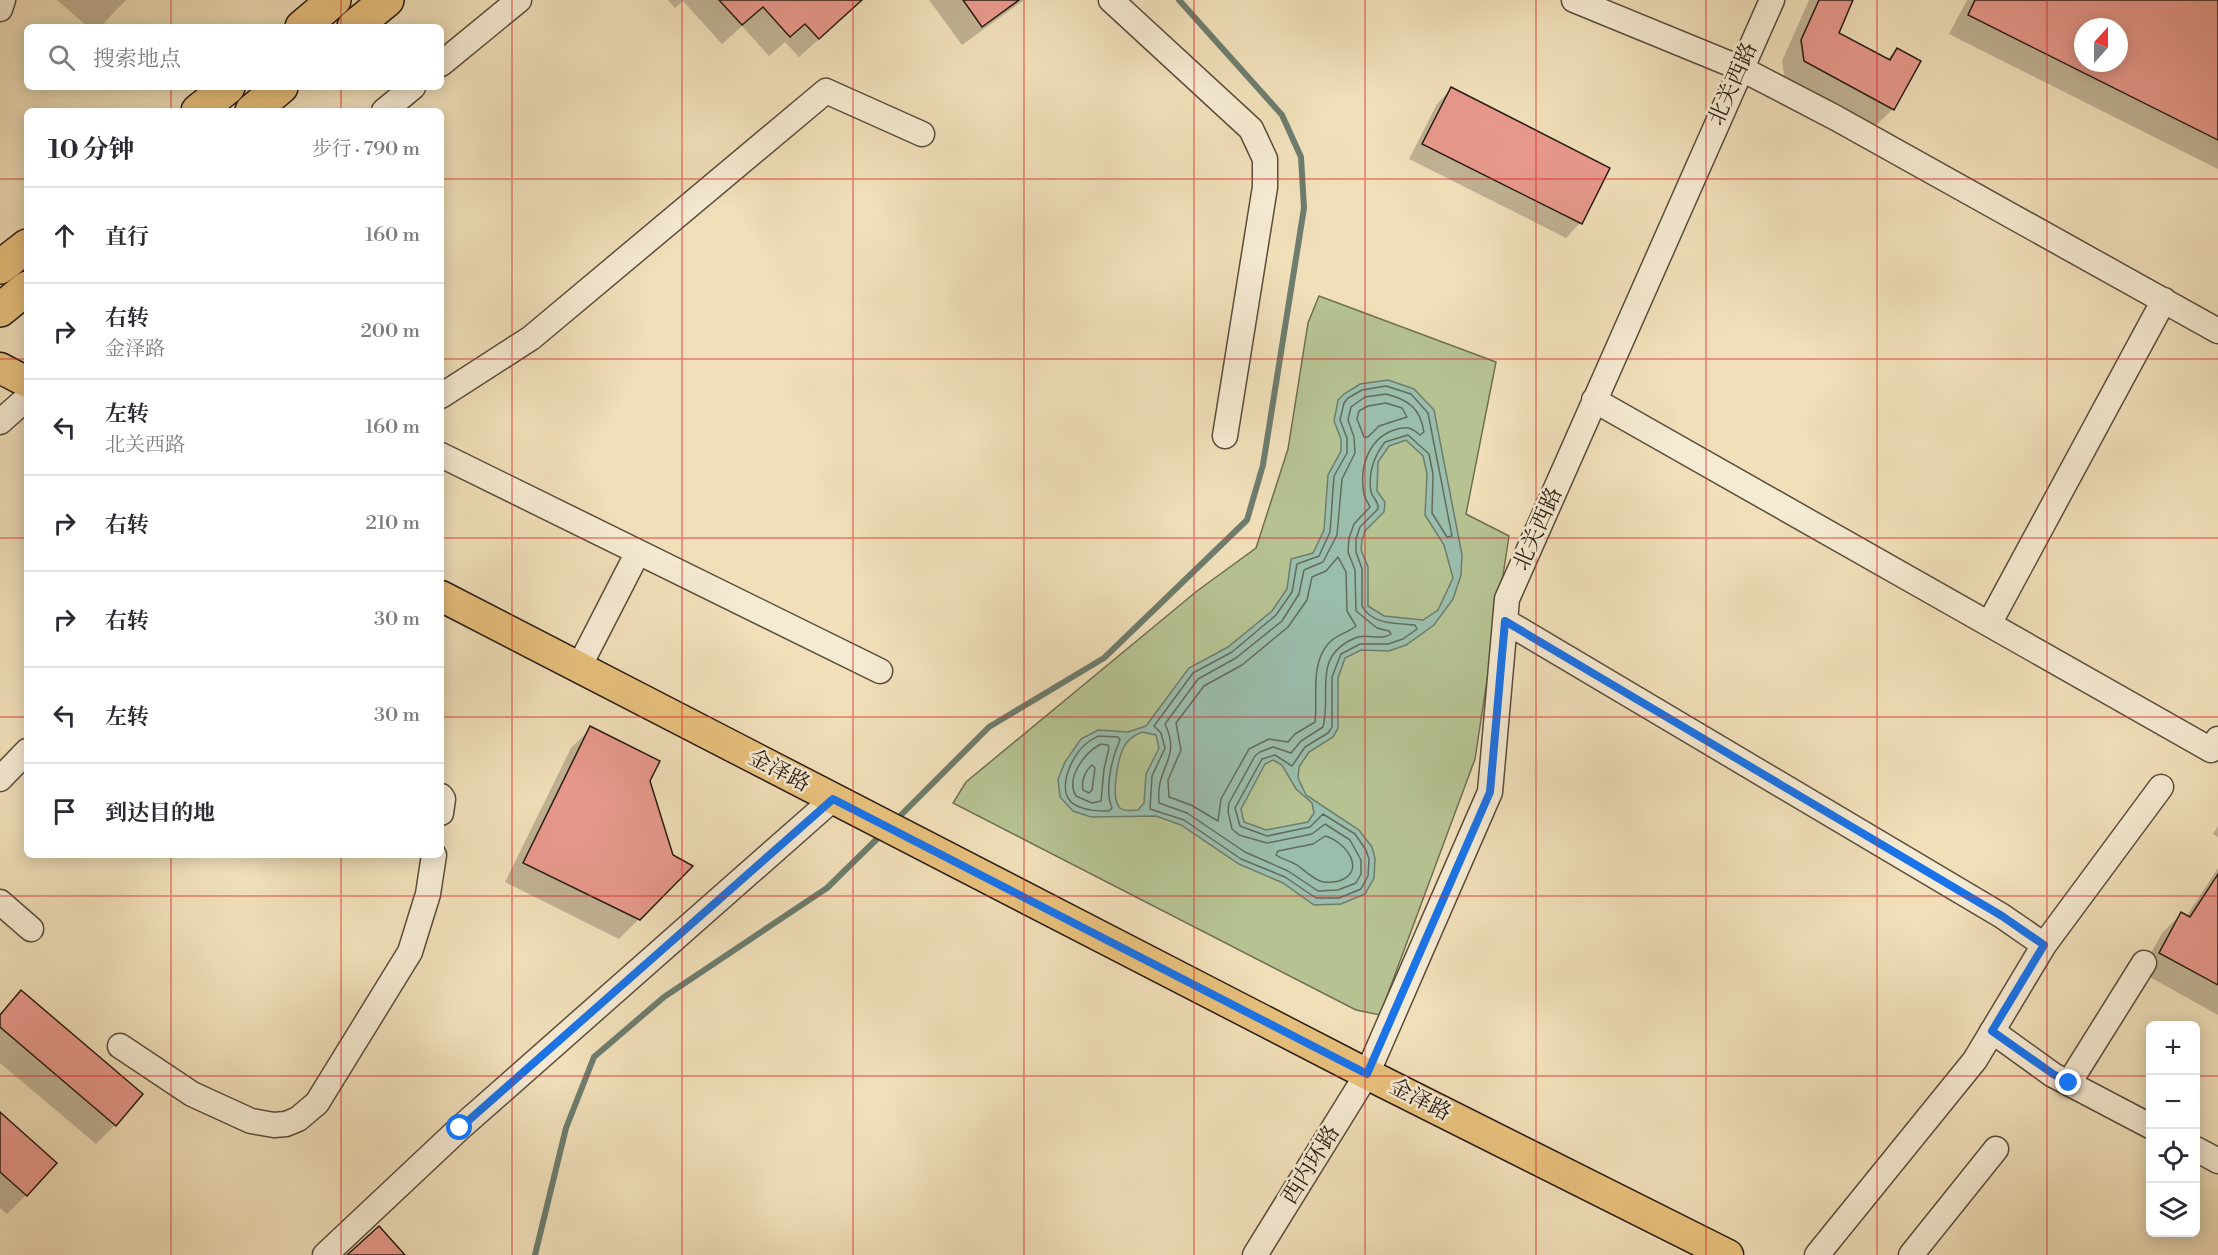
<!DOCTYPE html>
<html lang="zh">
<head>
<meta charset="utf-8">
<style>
  body { margin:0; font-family:"Libre Bodoni","Noto Serif SC",serif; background:#f2f2f3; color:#2b2b33 }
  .controls { position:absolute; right:18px; bottom:18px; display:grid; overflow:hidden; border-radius:9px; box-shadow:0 3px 15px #0003 }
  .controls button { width:54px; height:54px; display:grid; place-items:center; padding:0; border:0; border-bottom:2px solid #e1e1e2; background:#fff; color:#2b2b33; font:30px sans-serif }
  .compass { position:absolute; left:2074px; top:18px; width:54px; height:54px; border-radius:50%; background:#fff; box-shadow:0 3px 15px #0003; rotate:21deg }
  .stop { position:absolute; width:18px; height:18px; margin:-14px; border:4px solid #1a73e8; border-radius:50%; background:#fff }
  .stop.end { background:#1a73e8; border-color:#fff; box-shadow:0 2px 6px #0008 }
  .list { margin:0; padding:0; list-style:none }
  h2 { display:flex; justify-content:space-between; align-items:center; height:78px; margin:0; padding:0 24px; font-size:26px }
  h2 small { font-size:20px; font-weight:400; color:#7c7c81 }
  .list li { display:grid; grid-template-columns:39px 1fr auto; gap:18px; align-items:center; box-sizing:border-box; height:96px; padding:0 24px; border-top:2px solid #e1e1e2 }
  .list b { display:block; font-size:22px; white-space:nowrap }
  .list p { margin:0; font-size:20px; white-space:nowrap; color:#7c7c81 }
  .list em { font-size:20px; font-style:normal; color:#7c7c81 }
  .icon { flex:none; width:33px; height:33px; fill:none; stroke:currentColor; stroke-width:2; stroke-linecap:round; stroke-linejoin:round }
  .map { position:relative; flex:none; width:2218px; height:1255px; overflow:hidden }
  .search { position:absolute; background:#fff; box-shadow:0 3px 15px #0003; left:24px; top:24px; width:420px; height:66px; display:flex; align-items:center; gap:15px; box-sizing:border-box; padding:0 21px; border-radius:9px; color:#7c7c81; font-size:22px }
  .panel { position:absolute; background:#fff; box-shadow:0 3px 15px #0003; left:24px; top:108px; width:420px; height:750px; border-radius:9px }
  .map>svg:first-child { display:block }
  .green { fill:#b6c292; stroke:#6f6f52; stroke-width:1.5 }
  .water { fill:#9bbdac; stroke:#6d7d6e; stroke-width:1.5; fill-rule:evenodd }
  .shadow { fill:#0003; fill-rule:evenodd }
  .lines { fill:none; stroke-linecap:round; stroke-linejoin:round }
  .shore { stroke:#626c5e; stroke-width:1.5 }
  .stream { stroke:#6d7d6e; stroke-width:6 }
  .building { fill:#e8998c; stroke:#281c11; stroke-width:1.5; fill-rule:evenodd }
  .minor-casing { stroke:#5a4d3b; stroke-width:27 }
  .major-casing { stroke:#281c11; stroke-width:33 }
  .highway-casing { stroke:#281c11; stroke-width:36 }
  .minor { stroke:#f5ead2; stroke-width:24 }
  .major { stroke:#e8c07c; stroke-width:30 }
  .highway { stroke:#e8c07c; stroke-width:33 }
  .route { stroke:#1a73e8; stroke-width:8 }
  .grid { fill:none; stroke:#d62828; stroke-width:1.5; stroke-opacity:0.55 }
  .labels { text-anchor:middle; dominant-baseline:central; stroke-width:5; stroke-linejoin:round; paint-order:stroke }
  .street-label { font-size:22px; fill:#281c11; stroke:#f5ead2 }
</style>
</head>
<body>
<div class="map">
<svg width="2218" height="1255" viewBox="0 0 2218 1255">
  <rect width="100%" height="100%" fill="#f0dfb9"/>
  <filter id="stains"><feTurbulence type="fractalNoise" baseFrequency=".00333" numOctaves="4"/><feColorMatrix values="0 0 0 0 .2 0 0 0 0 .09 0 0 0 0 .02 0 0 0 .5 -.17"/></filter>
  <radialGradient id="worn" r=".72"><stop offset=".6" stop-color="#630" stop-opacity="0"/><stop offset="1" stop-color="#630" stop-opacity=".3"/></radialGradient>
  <path class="green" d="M1319 296 1496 362 1466 514 1509 536 1475 759 1380 1015 1356 1010 953 803 966 782 1197 591 1256 548 1288 449 1308 323Z"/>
  <path class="water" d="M1388 380 1414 389 1434 410 1462 555 1461 575 1453 599 1434 625 1406 645 1389 651 1361 650 1345 658 1338 678V728L1333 737 1309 752 1299 767 1298 778 1306 795 1359 830 1372 847 1375 858 1374 878 1365 894 1341 904 1314 905 1283 883 1239 864 1181 825 1156 816 1091 817 1073 811 1060 797 1058 779 1065 762 1081 739 1098 730 1128 732 1146 726 1189 668 1228 647 1272 611 1287 589 1291 559 1313 553 1324 530 1328 475 1341 451V439L1334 421 1338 400 1344 394 1360 384ZM1406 440 1423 456 1427 474 1425 515 1444 545 1453 578 1438 610 1423 620 1384 616 1368 606V567L1361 550 1362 540 1365 531 1384 512 1385 502 1377 491 1378 462 1389 446ZM1142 732 1156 735 1159 748 1146 774 1144 803 1138 810C1132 810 1125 812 1120 808 1110 799 1118 758 1124 747 1128 739 1134 735 1142 732ZM1273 760 1282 765 1296 789 1312 803 1314 813 1308 822 1266 830 1244 822 1241 809 1265 764Z"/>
  <path class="shadow" d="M57 0H126L100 27H88Z
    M668 0H862L799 57 785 42 769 56 742 26 722 44 683 1 675 8Z
    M929 0H1024L962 45Z
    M1809 0H1852L1837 33 1886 60 1897 50 1893 109 1873 128 1785 81 1782 61Z
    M1967 0H2218V169L1949 34ZM2083 27H2119V63H2083Z
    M1451 89 1608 168 1580 223 1566 238 1409 159 1437 104Z
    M591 728 648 781 671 856 691 866 619 939 505 882 571 748Z
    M2218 826V837L2213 834Z
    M2218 868V1015L2141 972 2162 933 2181 914 2186 917Z
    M22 992 115 1125 96 1144 0 1063V1014Z
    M0 1114 26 1195 7 1214 0 1208Z"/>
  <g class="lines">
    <path class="shore" d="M1386 386 1411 394 1428 413 1452 536 1447 537 1432 513 1433 474 1429 454 1408 435 1385 442C1374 456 1368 473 1371 492 1373 499 1379 501 1378 509L1360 527 1356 539V552L1362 569V606C1372 625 1397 623 1415 625L1417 629 1403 639 1388 644H1360L1341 654 1332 677V727L1328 733 1305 747 1292 766 1275 755 1262 759 1235 808 1240 826 1267 836 1310 827 1323 814 1355 834 1366 850 1369 859 1368 876 1361 889 1339 898H1316L1285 877 1241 859 1184 820 1150 809 1152 776 1165 748 1161 733 1154 726 1193 673 1232 652 1276 615 1292 592 1297 564 1319 556 1330 532 1334 476 1347 453V438L1340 420 1344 403 1348 398 1362 390Z
      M1386 394C1409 400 1420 408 1424 432L1420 435C1411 427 1406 426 1394 430 1368 439 1359 468 1364 494 1365 498 1368 503 1370 507L1354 524 1349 538 1348 552 1355 570 1356 611 1377 628 1389 631 1391 634C1381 641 1366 633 1355 638 1311 657 1332 693 1323 727L1301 741 1291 753 1273 747 1260 752 1255 756 1229 803 1228 811 1232 829 1239 835 1267 843 1312 834 1325 824 1350 840 1361 860V874L1356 883 1338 890 1318 891 1288 871 1245 852 1187 813 1159 803C1155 767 1182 759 1165 724L1198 679 1236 658 1282 621 1299 594 1304 570 1323 562 1337 535 1342 479 1355 453 1354 437 1348 420 1351 407 1365 397Z
      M1386 403 1402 408 1407 417 1379 426 1368 437H1364L1357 419 1359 411 1368 406Z
      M1338 557 1346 572 1347 611 1356 626C1348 633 1335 635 1328 644 1310 665 1318 697 1315 722L1295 734 1288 742 1269 739 1249 749 1221 799 1218 821 1191 805 1169 797 1168 780 1181 750 1176 723 1204 686 1242 665 1288 627 1307 600 1312 577 1326 571Z
      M1099 736 1118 737 1120 740C1112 757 1104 790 1112 808L1109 811C1098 811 1088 811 1077 806 1053 795 1071 755 1087 743 1090 740 1095 738 1099 736Z
      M1101 744 1108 745 1109 748 1104 769 1101 801 1092 803 1076 796C1065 778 1085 752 1101 744Z
      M1092 765 1095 768 1092 790 1089 793 1083 790C1081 781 1085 771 1092 765Z
      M1325 836C1345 841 1368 871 1339 881 1334 882 1325 883 1320 881 1312 878 1304 870 1297 865 1290 861 1282 859 1276 855L1278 851 1313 844Z"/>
    <path class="stream" d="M895 821 989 727 1104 658 1247 520 1263 465 1304 208 1301 157 1282 115 1179 0
      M535 1255 566 1128 594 1057 664 997 827 888 882 834"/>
  </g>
  <path class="building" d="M719 0H862L819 39 805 24 790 37 763 7 742 25Z
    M963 0H1019L982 27Z
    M1819 0H1853L1839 33 1890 60 1897 48 1921 61 1894 110 1804 61 1801 40Z
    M1975 0H2218V140L1968 15ZM2083 27H2119V63H2083Z
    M1451 87 1610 168 1582 224 1422 144Z
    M590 726 660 761 650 781 673 855 693 866 640 920 523 863Z
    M2218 874V985L2159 953 2181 912 2190 917Z
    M21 990 143 1094 116 1126 0 1027V1015Z
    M0 1112 57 1163 27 1196 0 1172Z
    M379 1226 405 1255H347Z"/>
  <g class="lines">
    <g class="minor-casing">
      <path id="minor" d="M1111 0 1251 129 1265 159V187L1225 436
        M1574 0 1740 68 1836 118 2218 331
        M0 9 3 0
        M441 64 519 0
        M384 111 413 87
        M441 396 531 338 826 91 922 134
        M1594 400 2211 750 2218 739
        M0 422 27 398
        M441 455 880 671
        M1505 621 2002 916 2044 945
        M1989 624 2164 300
        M579 667 638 552
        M0 779 27 751
        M441 796 443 799 441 813
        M0 902 31 929
        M1992 1031 2053 1075 2150 1126
        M120 1046 192 1094 251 1121 274 1125 286 1124 298 1119 317 1103 410 952 428 894 434 855
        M2069 1083 2144 963
        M2196 1149 2218 1161
        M325 1255 460 1128 833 799
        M1255 1255 1367 1074 1490 792 1507 599 1772 0
        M1817 1255 1975 1060 2044 945 2161 787
        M1911 1255 1996 1149"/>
    </g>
    <g class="major-casing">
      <path id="major" d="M0 368 27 382
        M441 596 1367 1074 1728 1255"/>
    </g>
    <g class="highway-casing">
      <path id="highway" d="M302 27 334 0
        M354 27 387 0
        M198 111 228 87
        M252 111 281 87
        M0 267 27 246
        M0 310 27 288"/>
    </g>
    <use href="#minor" class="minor"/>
    <use href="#major" class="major"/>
    <use href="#highway" class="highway"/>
  </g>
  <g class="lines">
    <path class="route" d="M460 1128 833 799 1367 1074 1490 792 1505 621 2002 916 2044 945 1992 1031 2053 1074 2069 1083"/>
  </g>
  <path class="grid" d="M171 0V27M341 0V27M512 0V1255M682 0V1255M853 0V1255M1024 0V1255M1194 0V1255M1365 0V1255M1536 0V1255M1706 0V1255M1877 0V1255M2047 0V1255M171 87V111M341 87V111M0 179H27M441 179H2218M0 359H27M441 359H2218M0 538H27M441 538H2218M0 717H27M441 717H2218M171 855V1255M341 855V1255M0 896H2218M0 1076H2150M2196 1076H2218"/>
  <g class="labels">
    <g class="street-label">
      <text transform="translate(1733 84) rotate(-66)">北关西路</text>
      <text transform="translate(1538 529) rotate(-66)">北关西路</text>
      <text transform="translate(779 771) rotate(27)">金泽路</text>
      <text transform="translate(1420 1100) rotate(27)">金泽路</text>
      <text transform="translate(1311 1165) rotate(-58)">西内环路</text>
    </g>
  </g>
  <rect width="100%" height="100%" filter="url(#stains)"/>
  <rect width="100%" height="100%" fill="url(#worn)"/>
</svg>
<div class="controls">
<button>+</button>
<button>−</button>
<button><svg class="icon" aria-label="locate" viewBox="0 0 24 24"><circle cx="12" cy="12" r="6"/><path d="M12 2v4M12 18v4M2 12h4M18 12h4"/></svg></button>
<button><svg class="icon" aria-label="layers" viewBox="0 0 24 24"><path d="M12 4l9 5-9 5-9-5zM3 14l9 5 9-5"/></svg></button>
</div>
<svg class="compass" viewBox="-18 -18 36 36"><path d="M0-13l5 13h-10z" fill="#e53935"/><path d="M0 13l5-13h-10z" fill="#7c7c81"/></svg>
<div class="stop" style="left:460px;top:1128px"></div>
<div class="stop end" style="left:2069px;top:1083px"></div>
<div class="search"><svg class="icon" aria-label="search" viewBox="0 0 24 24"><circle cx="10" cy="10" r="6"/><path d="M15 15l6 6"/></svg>搜索地点</div>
<section class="panel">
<h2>10 分钟<small>步行 · 790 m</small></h2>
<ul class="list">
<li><svg class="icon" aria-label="ahead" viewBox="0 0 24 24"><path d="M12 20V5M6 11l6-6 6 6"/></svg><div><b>直行</b></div><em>160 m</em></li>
<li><svg class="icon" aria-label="right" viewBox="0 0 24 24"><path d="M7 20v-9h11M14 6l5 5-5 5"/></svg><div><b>右转</b><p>金泽路</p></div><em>200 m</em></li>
<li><svg class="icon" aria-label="left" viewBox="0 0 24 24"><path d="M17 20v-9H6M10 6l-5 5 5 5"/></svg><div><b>左转</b><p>北关西路</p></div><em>160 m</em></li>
<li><svg class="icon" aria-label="right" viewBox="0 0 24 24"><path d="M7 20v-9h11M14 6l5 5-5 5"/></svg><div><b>右转</b></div><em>210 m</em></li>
<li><svg class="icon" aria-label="right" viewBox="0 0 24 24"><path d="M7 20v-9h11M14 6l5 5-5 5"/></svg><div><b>右转</b></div><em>30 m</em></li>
<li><svg class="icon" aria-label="left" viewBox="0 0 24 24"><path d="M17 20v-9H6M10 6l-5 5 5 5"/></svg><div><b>左转</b></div><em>30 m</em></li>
<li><svg class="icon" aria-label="arrive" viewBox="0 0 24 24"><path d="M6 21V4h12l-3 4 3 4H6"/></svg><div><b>到达目的地</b></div></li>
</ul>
</section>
</div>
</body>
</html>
